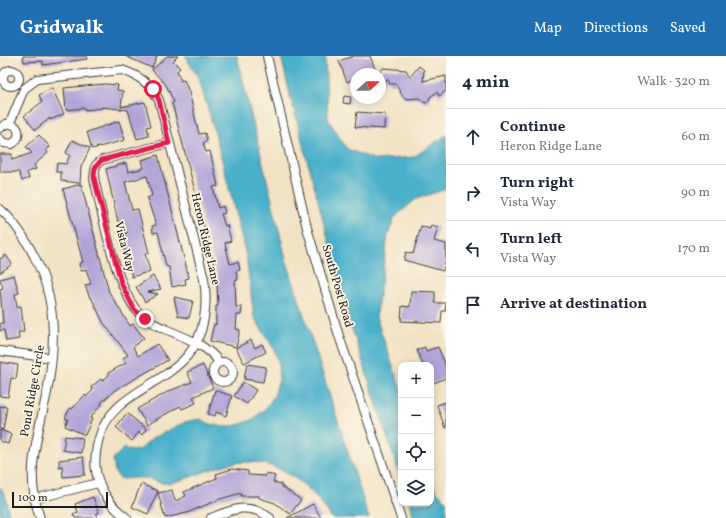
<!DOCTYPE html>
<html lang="en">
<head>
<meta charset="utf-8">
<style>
  body { margin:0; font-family:Vollkorn,serif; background:#f6f6f7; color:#1f2937 }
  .controls { position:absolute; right:12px; bottom:12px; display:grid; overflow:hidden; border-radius:8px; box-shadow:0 2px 10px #0003 }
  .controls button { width:36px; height:36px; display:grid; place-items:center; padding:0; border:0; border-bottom:1px solid #e0e1e3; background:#fff; color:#1f2937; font:20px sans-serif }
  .compass { position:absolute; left:350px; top:12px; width:36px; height:36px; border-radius:50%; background:#fff; box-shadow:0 2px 10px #0003; rotate:69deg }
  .scale { position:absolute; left:12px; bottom:10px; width:96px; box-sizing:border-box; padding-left:4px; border:2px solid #1c1c1c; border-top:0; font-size:11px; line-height:14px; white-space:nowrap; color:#1c1c1c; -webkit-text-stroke:3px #fcf5e5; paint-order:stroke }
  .stop { position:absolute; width:12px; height:12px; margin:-9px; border:3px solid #e11d48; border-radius:50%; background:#fff }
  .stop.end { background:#e11d48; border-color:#fff; box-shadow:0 1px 4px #0008 }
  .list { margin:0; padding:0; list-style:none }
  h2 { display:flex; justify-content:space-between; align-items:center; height:52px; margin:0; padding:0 16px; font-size:17px }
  h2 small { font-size:13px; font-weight:400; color:#747a83 }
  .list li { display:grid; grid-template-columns:26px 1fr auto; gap:12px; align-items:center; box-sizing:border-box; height:56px; padding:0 16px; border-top:1px solid #e0e1e3 }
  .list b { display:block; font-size:15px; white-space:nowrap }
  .list p { margin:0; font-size:13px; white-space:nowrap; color:#747a83 }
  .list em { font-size:13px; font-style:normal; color:#747a83 }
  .icon { flex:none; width:22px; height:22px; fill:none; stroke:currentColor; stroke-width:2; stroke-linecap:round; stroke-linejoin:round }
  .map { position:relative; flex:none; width:446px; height:462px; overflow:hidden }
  header { display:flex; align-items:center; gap:24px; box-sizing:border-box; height:56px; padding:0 20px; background:#1f6fb2; color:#fff }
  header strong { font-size:19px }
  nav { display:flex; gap:22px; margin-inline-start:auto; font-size:14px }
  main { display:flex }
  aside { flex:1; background:#fff }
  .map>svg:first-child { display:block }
  .water { fill:#4ab0ca; stroke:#336673 }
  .building { fill:#b2a4d9 }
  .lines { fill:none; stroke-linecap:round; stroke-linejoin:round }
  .minor-casing { stroke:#3c3a35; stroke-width:10 }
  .minor { stroke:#fff; stroke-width:8 }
  .route { stroke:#e11d48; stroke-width:5 }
  .labels { text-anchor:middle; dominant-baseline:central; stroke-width:3.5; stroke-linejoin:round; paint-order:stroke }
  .street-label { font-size:12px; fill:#1c1c1c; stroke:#fcf5e5 }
</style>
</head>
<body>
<header>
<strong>Gridwalk</strong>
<nav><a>Map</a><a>Directions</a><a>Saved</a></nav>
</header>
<main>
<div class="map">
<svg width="446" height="462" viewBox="0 0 446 462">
  <rect width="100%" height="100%" fill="#fcf5e5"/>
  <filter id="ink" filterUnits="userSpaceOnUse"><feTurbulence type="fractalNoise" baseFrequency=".025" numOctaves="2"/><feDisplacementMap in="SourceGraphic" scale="8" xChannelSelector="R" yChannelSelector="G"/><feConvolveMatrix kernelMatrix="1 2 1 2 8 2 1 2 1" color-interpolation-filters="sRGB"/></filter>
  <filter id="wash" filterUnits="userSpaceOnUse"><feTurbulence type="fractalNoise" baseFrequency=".012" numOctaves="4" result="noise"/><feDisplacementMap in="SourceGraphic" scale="16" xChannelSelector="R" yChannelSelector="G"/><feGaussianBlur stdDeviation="0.9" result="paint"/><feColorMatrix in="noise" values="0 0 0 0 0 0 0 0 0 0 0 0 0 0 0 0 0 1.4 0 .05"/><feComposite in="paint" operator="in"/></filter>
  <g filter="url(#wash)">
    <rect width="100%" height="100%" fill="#f3e3c5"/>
    <path class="water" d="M185 0H237L286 203 369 462H332C314 435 292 413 259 407 226 401 200 421 170 427 161 429 153 423 144 422 124 420 116 432 113 403L124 392 132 395 141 393 153 382 185 366 194 364 200 363 210 368 224 371 238 369 252 364 266 352 274 340 279 324 278 305 274 293 254 261 246 199 215 77 199 23Z
      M281 0H325L328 63 347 93 376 104 414 101 446 79V133L416 143 395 161 388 179 376 261 401 334V423L352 273 291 43Z
      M431 422 436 434 446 445V462H414L409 447H431Z
      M0 431 5 439 10 462H0Z"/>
    <g id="blocks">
      <path class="building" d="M23 0H87V3L43 9V5L24 6Z
        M125 0H157L152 12Z
        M167 0H178L173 5 180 12 177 15 181 25 184 24 189 36 199 78 205 77 207 85 203 87 206 96 210 95 218 130 213 131 218 152 223 150 225 157 221 158 225 170 227 169 231 185 225 187 230 208 238 206 240 214 236 215 238 224 235 225 236 251H242L241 259H237L236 273 240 274 236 291 210 285 214 268 216 269V250H218L217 226 215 212 172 47 174 46 166 29 152 14Z
        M354 0H370L375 13 362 18H356V22L347 26 339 5Z
        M419 10 424 14 423 25 446 20V35L439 40 437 36 430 41 429 45 425 47 419 42 408 43 403 41 396 28H390L387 23 380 32V16L383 12 406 14 410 21Z
        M105 28 118 29 117 34 123 35 121 51 145 46 151 70 147 71 149 80 137 83 128 54 102 51V52L85 54V52L66 54 64 32Z
        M52 32 64 58 50 64V62L35 74 24 60 42 46 39 39Z
        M344 40 351 41 350 48 343 47Z
        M357 56 385 58 384 73 355 71Z
        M119 65 125 84 92 93 87 76Z
        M39 79 50 91 46 94 48 97 34 109 36 113 27 116 29 122 22 125 19 116H0V98H12V104L32 97 26 91Z
        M72 84 90 92 81 111 80 127 61 125V116H56L57 107 66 108 70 99 66 97Z
        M158 99 189 222 185 223 186 228 172 231 169 211 166 210 158 176 153 177 152 170 156 169 147 142 152 140 147 120 125 126 132 154 138 153 149 197 145 198 150 215 132 221 121 178 127 177 123 165 118 166 106 113 126 107 128 116 144 112 142 104Z
        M81 128 109 236 130 270 133 268 144 282 133 291 138 300 157 288 168 304 115 334 101 347 102 348 90 362 92 363 85 379 65 370 68 363 65 362 70 352 72 353 85 339 86 341 93 334 91 331 101 323 102 325 109 319 108 317 126 307 123 302 128 299 103 266 91 241 90 242 85 229 91 228 86 213 81 215 79 208 83 206 63 133Z
        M431 169 438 171 434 185 446 188V204L443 215 404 204 406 196 413 198 421 170 430 173Z
        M6 199 12 208 0 217V203Z
        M14 219 19 237 15 238 17 251 21 250 24 276H18L19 283 6 285 4 274 0 275V267H3L0 233 3 232 0 223Z
        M153 220 161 233 148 236 158 238 145 246 136 231Z
        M411 235 435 236V247H446L445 255H442L441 267 401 265 402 250 410 251Z
        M174 241 193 245 189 262 178 260Z
        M251 284 255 292 262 288 266 296 244 307 236 292Z
        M425 291 426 295 438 291 446 310V322L431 328V309H423L417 294Z
        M0 306 18 309 16 323 11 322 8 341 0 340Z
        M247 308 266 311 263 326 244 323Z
        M203 309 213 332 193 341 196 347 182 353 180 350 147 369 137 353 169 335 192 326 187 316Z
        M243 326 256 334 247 348 234 340Z
        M215 334 232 340 226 360 216 356 215 360 208 358Z
        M446 346V372H445L437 349Z
        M0 350 7 351 3 374 0 373Z
        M127 357 146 373 142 379 139 376 132 385 116 371Z
        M0 374 11 378 8 388 0 385Z
        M65 380 83 382 81 397 63 394Z
        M83 401 85 419 63 421 62 410 59 411V404Z
        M232 413 248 415V419L266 420V417L275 420 273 426 281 428V430L301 444 290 458 275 447 259 442V440H241V437L220 443 187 457 165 462 158 437 172 434 175 445 186 440 184 436 217 422 216 418Z
        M141 428 158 435 148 458 132 451Z
        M93 441 99 457 96 458 98 462H75L73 458 78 456 75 448Z
        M313 448 321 462H287Z"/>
    </g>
  </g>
  <g filter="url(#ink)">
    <use href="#blocks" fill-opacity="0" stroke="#3c3a35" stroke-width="1"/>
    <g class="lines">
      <g class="minor-casing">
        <path id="minor" d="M267 0 307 172 339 280 401 462
          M3 22a8 8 0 1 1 16 0a8 8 0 1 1-16 0Z
          M10 67 24 33 37 23 122 14C140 20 150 28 159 44L204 223C208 248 205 279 188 299 161 331 111 338 99 382 96 393 94 403 96 415 99 433 111 451 127 462
          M0 72 6 68C19 66 23 81 12 88L4 87 0 83
          M169 87 102 104 96 109 94 122C102 155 117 246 146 263 169 278 203 283 219 306
          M0 153C15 166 25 182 34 200 57 243 56 289 47 336 38 381 24 416 40 462
          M0 295 52 302
          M213 316a10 10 0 1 1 20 0a10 10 0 1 1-20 0Z
          M34 443 98 427
          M211 462C233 453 249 446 270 462"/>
      </g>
      <use href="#minor" class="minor"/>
    </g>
  </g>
  <g class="lines" filter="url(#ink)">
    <path class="route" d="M145 263 134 253 121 227 94 122C94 113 95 110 102 104L169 87 159 44 153 33"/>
  </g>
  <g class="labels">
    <g class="street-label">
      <text transform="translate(205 183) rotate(77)">Heron Ridge Lane</text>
      <text transform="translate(124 191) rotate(76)">Vista Way</text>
      <text transform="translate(337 230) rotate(74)">South Post Road</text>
      <text transform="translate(33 335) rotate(-80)">Pond Ridge Circle</text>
    </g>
  </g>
</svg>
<div class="controls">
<button>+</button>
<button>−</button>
<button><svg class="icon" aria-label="locate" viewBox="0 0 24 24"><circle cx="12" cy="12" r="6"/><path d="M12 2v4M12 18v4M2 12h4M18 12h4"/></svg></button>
<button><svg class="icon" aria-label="layers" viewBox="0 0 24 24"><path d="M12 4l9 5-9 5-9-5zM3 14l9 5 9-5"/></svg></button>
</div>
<svg class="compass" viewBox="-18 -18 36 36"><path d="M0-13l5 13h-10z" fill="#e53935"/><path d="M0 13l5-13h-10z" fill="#747a83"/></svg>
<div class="scale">100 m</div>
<div class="stop" style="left:153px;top:33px"></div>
<div class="stop end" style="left:145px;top:263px"></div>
</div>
<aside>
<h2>4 min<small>Walk · 320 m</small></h2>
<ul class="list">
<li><svg class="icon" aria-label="ahead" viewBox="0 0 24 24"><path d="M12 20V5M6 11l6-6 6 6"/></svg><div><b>Continue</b><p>Heron Ridge Lane</p></div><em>60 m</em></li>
<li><svg class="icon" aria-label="right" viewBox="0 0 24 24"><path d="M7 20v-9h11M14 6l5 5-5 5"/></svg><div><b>Turn right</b><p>Vista Way</p></div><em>90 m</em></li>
<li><svg class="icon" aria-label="left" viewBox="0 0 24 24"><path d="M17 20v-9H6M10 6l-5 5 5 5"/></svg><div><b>Turn left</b><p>Vista Way</p></div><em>170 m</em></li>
<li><svg class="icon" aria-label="arrive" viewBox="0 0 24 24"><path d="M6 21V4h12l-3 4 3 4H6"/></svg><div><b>Arrive at destination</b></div></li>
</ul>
</aside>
</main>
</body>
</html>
